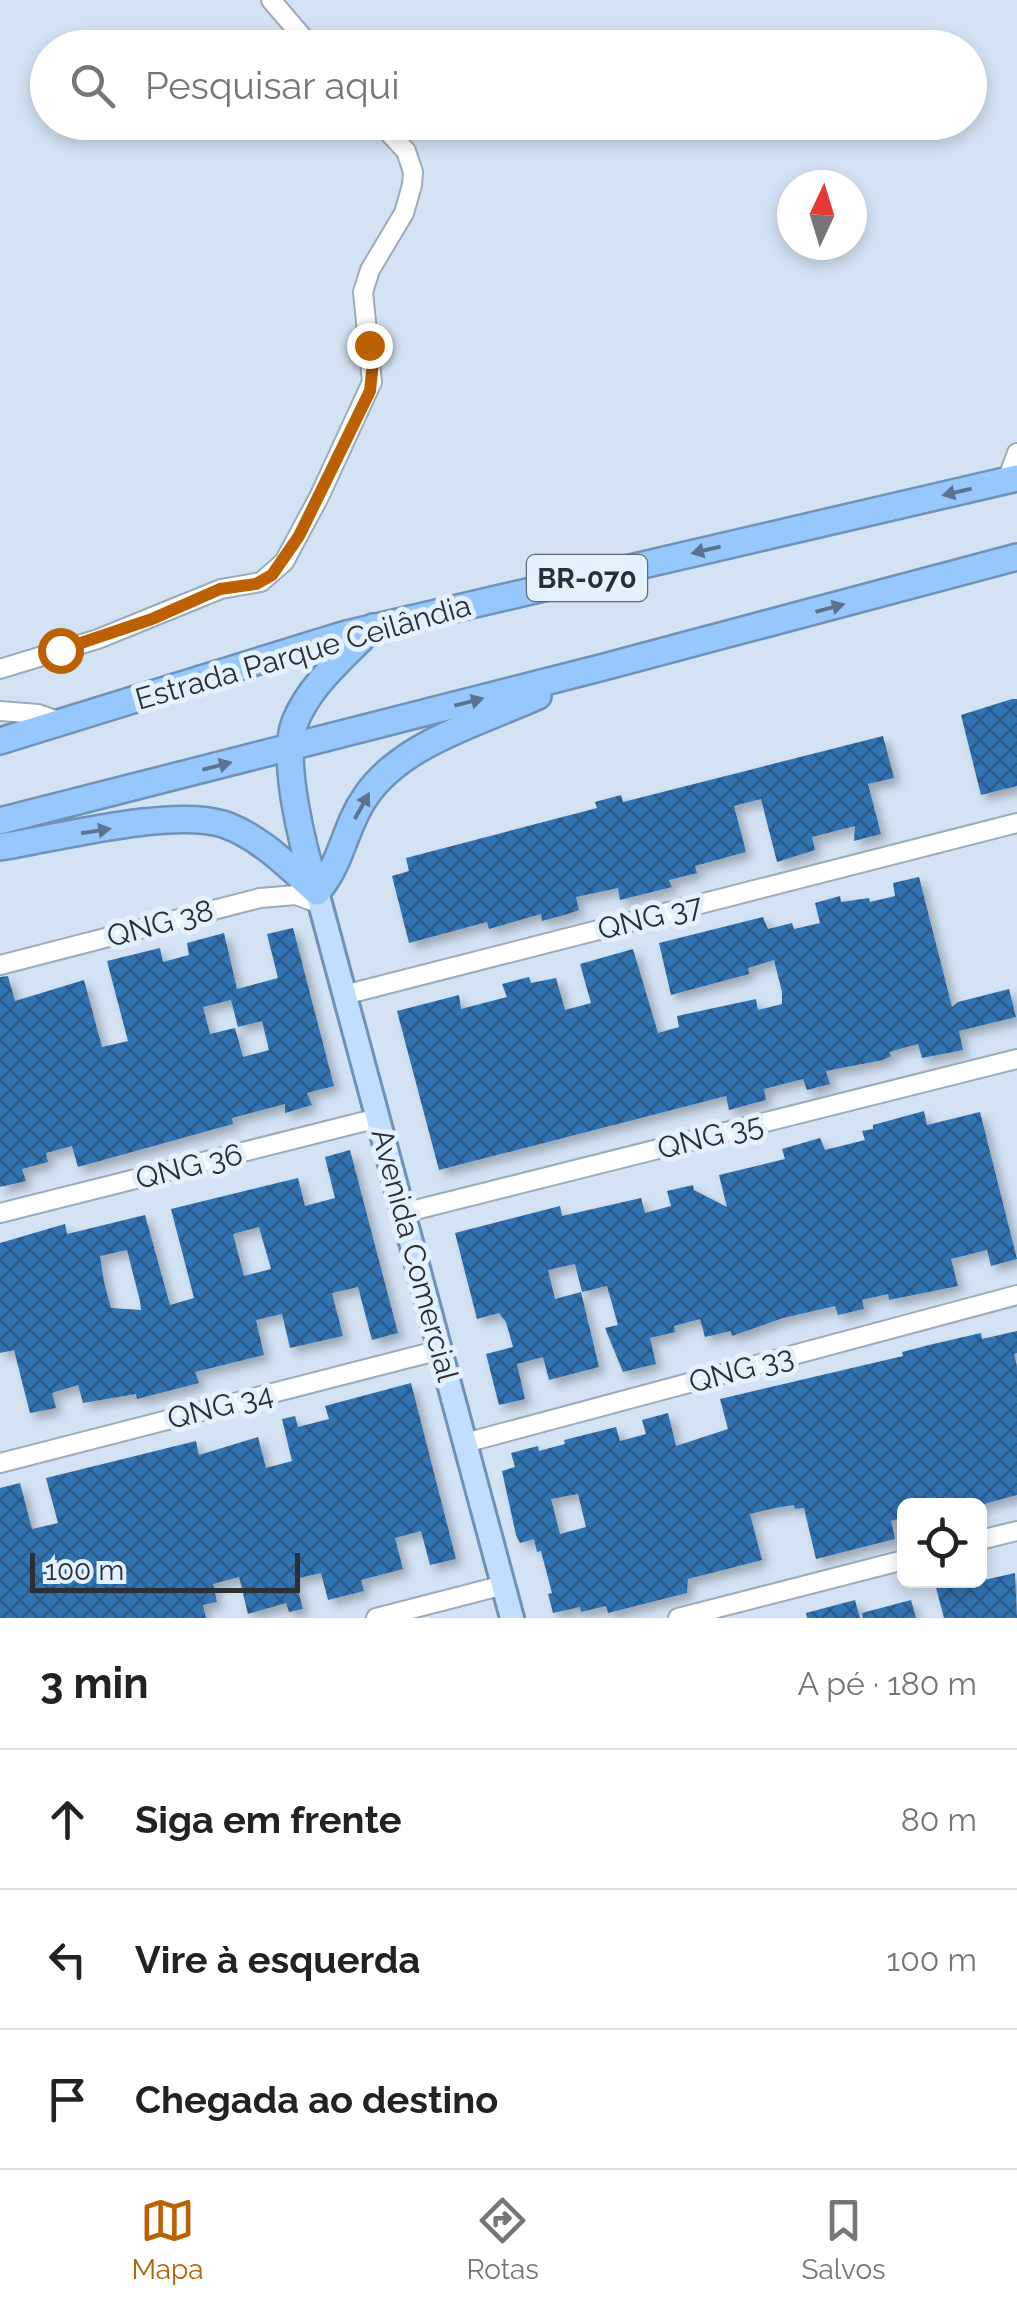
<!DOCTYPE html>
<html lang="pt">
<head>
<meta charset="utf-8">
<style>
  body { margin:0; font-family:Raleway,sans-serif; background:#f6f6f6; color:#222 }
  .controls { position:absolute; right:30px; bottom:30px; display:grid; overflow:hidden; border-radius:15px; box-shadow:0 5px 15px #0003 }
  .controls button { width:90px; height:90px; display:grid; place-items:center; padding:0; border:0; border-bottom:2px solid #e0e0e0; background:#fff; color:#222; font:50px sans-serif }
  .compass { position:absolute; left:777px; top:170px; width:90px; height:90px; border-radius:50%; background:#fff; box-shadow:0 5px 15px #0003; rotate:4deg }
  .scale { position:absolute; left:30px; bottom:25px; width:270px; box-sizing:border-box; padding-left:10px; border:5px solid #292f35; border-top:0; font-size:28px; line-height:35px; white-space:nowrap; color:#292f35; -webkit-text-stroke:8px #e3f0fd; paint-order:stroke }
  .stop { position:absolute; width:30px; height:30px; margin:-22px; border:8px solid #bb6103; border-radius:50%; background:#fff }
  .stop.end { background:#bb6103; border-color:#fff; box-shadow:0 2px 10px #0008 }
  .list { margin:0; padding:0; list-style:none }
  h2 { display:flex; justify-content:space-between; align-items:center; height:130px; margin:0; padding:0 40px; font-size:42px }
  h2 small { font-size:32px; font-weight:400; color:#767676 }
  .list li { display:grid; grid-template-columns:65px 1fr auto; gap:30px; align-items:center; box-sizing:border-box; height:140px; padding:0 40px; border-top:2px solid #e0e0e0 }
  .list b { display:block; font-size:38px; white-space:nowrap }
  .list em { font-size:32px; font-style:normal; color:#767676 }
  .icon { flex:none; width:55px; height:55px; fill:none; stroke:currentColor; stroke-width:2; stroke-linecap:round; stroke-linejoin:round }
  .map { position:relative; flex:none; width:1017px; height:1618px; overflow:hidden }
  .search { position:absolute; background:#fff; box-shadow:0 5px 15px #0003; left:30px; right:30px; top:30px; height:110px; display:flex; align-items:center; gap:25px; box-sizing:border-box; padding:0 35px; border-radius:55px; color:#767676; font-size:38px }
  .sheet { height:550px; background:#fff }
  nav { display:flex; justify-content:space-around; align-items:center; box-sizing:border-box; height:140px; border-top:2px solid #e0e0e0; background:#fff; font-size:28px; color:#767676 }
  nav a { display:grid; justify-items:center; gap:5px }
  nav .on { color:#bb6103 }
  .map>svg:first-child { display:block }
  .building { fill:url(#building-cross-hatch); fill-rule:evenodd; filter:url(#shadow) }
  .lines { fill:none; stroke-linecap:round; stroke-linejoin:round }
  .minor-casing { stroke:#9cabbb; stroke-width:22 }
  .major-casing { stroke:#7092b7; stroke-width:28 }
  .highway-casing { stroke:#7092b7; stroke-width:30 }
  .minor { stroke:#fff; stroke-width:18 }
  .major { stroke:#c1defe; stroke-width:22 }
  .highway { stroke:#97c8fd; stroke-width:25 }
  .oneway { fill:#5a748f }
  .route { stroke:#bb6103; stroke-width:12 }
  .labels { text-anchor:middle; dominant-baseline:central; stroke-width:10; stroke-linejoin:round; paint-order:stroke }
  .shield { fill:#e3f0fd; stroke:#616971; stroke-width:2.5 }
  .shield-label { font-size:28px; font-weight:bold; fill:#292f35 }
  .street-label { font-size:30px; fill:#292f35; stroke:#e3f0fd }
</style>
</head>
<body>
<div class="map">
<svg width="1017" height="1618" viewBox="0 0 1017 1618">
  <defs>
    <pattern id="building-cross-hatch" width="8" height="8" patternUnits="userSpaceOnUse" patternTransform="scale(2.5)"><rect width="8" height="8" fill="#3373b2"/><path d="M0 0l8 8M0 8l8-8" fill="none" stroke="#295a8a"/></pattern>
    <filter id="shadow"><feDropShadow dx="6" dy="6" stdDeviation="5" flood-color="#0004"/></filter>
  </defs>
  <rect width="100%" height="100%" fill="#d3e3f4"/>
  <path class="building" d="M1012 699H1017V786L981 795 961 715Z
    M883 736 894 778 868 784 881 834 854 841 855 826 812 837 815 850 777 862 761 799 734 806 746 852 695 866 697 873 669 880 672 887 620 900 618 888 576 897 579 910 568 914 542 921 541 914 489 929 487 922 409 943 392 876 409 871 406 858 597 808 595 802 621 795 623 802Z
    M919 877 952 1007 958 1002 1009 989 1016 1017 959 1031 963 1050 922 1058 918 1044 889 1052 891 1056 883 1060 826 1071 830 1084 807 1090 803 1079 764 1089 766 1100 729 1110 726 1096 439 1170 397 1011 459 995 461 1009 480 1004 507 997 502 984 529 977 531 983 556 978 565 1010 591 1003 580 964 633 949 658 1033 679 1027 677 1016 756 999 758 1010 782 1004V992L774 960 748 968 749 974 671 995 659 943 763 917 768 929 792 923 794 929 820 923 815 903 840 896 841 902 869 898 870 902 895 896 893 883Z
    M293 928 334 1086 307 1093 312 1105 285 1113V1104L232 1118 233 1124 78 1167 72 1146 46 1153 48 1162 22 1169 26 1181 0 1187V977L8 976 15 1001 84 980 102 1047 128 1041 107 961 160 948 163 962 189 955 187 943 224 933 237 989 278 978 267 934ZM231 1000 238 1027 262 1021 269 1050 243 1057 235 1028 210 1034 203 1007Z
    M924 1111 927 1125 980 1112 1017 1259 991 1266 987 1250 951 1259 958 1286 889 1300 888 1294 862 1300 864 1309 838 1315 835 1306 783 1318 732 1336 731 1331 705 1337 700 1319 674 1326 675 1332 650 1338 656 1364 623 1372 605 1328 618 1325 607 1286 582 1292 575 1264 548 1270 555 1299 581 1292 599 1367 549 1380 543 1357 517 1364 525 1399 499 1405 486 1354 513 1347 506 1322 499 1313 477 1319 455 1233 560 1206 562 1216 641 1198 645 1213 671 1206 667 1191 693 1185 694 1190 727 1207 719 1175 785 1159 782 1149 820 1138 825 1150 865 1140 862 1131 873 1129V1125Z
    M350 1150 398 1333 372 1340 358 1287 332 1293 343 1336 290 1348 282 1314 256 1320 264 1355 195 1372 199 1383 137 1399 136 1394 83 1403 78 1385 52 1393 56 1408 30 1413 14 1350 0 1353V1243L65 1224 67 1234 145 1215 170 1305 194 1298 171 1209 298 1178 305 1206 335 1198 325 1157ZM259 1227 271 1269 244 1276 233 1234ZM127 1250 140 1301 141 1310 111 1308 104 1282 100 1256Z
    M1017 1331V1353L1014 1354 1017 1366V1495L977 1506H904V1517L891 1521 895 1539 816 1559 804 1508 795 1509 794 1505 775 1508 750 1514 762 1560 688 1579 687 1593 608 1613 606 1606 581 1612 580 1607 553 1613 548 1594 552 1593 541 1551 537 1552 534 1539 520 1543 516 1535 502 1471 515 1467 511 1453 538 1446 539 1451 565 1444 564 1440 616 1427 620 1441 646 1434 642 1420 668 1413 676 1446 728 1429 720 1399 903 1356 902 1352 929 1345 981 1333 982 1339ZM578 1494 586 1527 560 1534 551 1499Z
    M411 1383 456 1559 430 1565 421 1531 395 1538 403 1569 361 1580 364 1591 328 1600 321 1573 295 1579 303 1609 289 1612 286 1603 248 1614 239 1577 213 1584 217 1602 203 1605 206 1618H0V1488L20 1483 32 1529 58 1523 46 1478 196 1441 199 1455 258 1437 266 1468 292 1461 282 1419 295 1416 298 1427 329 1419 325 1406Z
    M1015 1573 1017 1618H944L934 1580H984Z
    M855 1600 860 1618H807L806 1613Z
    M911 1600 916 1618H863L862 1613Z"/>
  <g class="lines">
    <g class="minor-casing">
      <path id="minor" d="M271 0 312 48
        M1007 480 1017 453
        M0 669 98 639 221 589 261 582 284 562 319 497 372 382 363 292 370 270 404 213 412 185 413 172 406 151 379 122
        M0 711 38 714 61 722
        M0 965 260 898 296 895 320 904
        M344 995 1017 823
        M0 1213 378 1118
        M403 1213 1017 1059
        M465 1443 1017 1295
        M0 1463 440 1350
        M980 1540 1017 1531
        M376 1618 504 1585
        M678 1618 904 1560"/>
    </g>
    <g class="major-casing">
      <path id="major" d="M317 892 512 1618"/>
    </g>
    <g class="highway-casing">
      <path id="highway" d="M0 741 346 634 1017 478
        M0 821 600 668 1017 557
        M0 847C57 838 171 808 223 824 259 836 289 867 317 892
        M316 890C304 851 280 759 295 722 310 684 345 656 373 627
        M317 892C343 862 344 827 366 796 402 743 481 722 538 696"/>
    </g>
    <use href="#minor" class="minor"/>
    <use href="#major" class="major"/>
    <use href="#highway" class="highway"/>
  </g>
  <defs><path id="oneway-solid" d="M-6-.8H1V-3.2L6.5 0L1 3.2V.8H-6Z" transform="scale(2.5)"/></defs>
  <g class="oneway">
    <use href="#oneway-solid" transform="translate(957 492) rotate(167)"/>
    <use href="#oneway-solid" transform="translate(706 550) rotate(167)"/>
    <use href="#oneway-solid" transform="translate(830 608) rotate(-15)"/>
    <use href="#oneway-solid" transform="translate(469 702) rotate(-14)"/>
    <use href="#oneway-solid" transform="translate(217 766) rotate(-14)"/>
    <use href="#oneway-solid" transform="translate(362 806) rotate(-61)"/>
    <use href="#oneway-solid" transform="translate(96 831) rotate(-9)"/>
  </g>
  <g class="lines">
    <path class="route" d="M60 650 152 619 220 589 256 584 272 575 299 536 370 391 373 362 369 345"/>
  </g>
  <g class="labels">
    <rect class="shield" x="527" y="555" width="120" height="46" rx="8"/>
    <g class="shield-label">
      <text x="587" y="578">BR-070</text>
    </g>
    <g class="street-label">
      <text transform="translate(303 652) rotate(-16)">Estrada Parque Ceilândia</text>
      <text transform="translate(650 917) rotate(-14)">QNG 37</text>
      <text transform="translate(160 923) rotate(-15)">QNG 38</text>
      <text transform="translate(710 1136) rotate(-14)">QNG 35</text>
      <text transform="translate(189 1166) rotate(-14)">QNG 36</text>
      <text transform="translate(415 1255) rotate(75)">Avenida Comercial</text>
      <text transform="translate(741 1369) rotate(-15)">QNG 33</text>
      <text transform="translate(220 1406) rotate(-14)">QNG 34</text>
    </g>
  </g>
</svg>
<div class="controls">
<button><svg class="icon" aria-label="locate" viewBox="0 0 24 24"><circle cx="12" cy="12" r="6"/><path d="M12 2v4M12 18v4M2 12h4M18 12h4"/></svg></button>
</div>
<svg class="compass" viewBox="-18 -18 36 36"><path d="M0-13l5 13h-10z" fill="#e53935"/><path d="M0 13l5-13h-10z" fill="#767676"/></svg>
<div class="scale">100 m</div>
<div class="stop" style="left:60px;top:650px"></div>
<div class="stop end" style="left:369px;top:345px"></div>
<div class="search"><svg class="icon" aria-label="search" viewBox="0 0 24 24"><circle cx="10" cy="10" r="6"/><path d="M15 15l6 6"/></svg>Pesquisar aqui</div>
</div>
<section class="sheet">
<h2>3 min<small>A pé · 180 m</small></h2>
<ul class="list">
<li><svg class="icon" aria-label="ahead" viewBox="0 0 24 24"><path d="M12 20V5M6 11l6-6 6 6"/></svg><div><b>Siga em frente</b></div><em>80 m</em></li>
<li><svg class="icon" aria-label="left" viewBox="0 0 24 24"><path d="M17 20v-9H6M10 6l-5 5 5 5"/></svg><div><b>Vire à esquerda</b></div><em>100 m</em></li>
<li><svg class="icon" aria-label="arrive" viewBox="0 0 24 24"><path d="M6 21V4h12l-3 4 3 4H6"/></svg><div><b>Chegada ao destino</b></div></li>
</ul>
</section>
<nav>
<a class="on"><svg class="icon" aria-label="map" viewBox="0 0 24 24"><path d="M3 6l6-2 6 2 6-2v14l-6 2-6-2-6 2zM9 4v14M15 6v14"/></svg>Mapa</a>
<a><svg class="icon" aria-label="directions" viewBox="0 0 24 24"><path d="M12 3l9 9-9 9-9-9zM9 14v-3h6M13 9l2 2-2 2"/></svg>Rotas</a>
<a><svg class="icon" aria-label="saved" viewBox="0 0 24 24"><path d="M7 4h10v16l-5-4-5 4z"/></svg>Salvos</a>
</nav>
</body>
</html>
